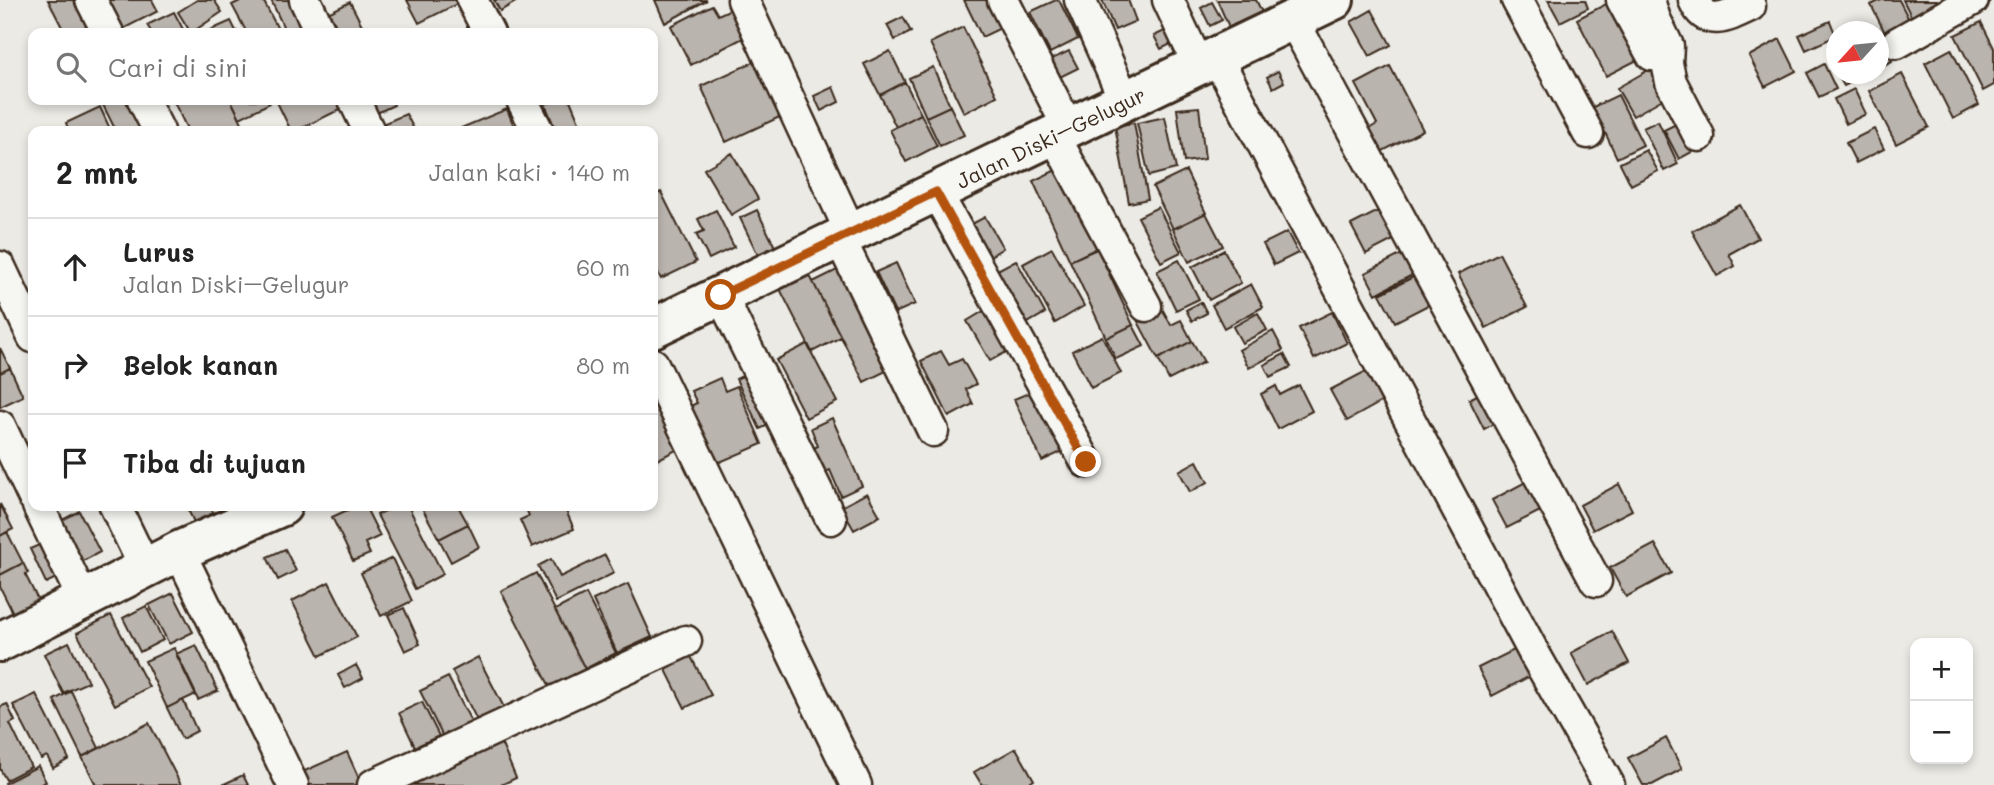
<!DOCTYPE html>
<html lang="id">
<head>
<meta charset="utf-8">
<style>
  body { margin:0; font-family:Mali,sans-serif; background:#f6f6f6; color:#222 }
  .controls { position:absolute; right:21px; bottom:21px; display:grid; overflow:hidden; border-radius:14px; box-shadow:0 4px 10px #0003 }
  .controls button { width:63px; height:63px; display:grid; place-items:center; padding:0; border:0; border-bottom:2px solid #e0e0e0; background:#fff; color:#222; font:35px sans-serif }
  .compass { position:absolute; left:1826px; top:21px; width:63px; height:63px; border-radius:50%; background:#fff; box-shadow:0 4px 10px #0003; rotate:243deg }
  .stop { position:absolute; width:21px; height:21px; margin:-16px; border:5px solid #b45309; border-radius:50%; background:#fff }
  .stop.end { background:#b45309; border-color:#fff; box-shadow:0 2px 7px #0008 }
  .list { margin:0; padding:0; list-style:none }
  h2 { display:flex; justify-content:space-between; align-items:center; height:91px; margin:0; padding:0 28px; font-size:30px }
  h2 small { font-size:23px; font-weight:400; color:#767676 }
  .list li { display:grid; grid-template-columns:46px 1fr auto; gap:21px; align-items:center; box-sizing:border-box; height:98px; padding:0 28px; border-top:2px solid #e0e0e0 }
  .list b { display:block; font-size:26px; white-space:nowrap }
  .list p { margin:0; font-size:23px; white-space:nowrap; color:#767676 }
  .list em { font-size:23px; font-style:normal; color:#767676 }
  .icon { flex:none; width:38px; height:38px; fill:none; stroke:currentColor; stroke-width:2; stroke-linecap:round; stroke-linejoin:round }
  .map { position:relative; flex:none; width:1994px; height:785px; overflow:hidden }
  .search { position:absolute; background:#fff; box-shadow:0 4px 10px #0003; left:28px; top:28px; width:630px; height:77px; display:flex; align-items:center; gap:18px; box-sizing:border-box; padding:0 24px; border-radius:14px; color:#767676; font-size:26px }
  .panel { position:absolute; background:#fff; box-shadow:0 4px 10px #0003; left:28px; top:126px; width:630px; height:385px; border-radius:14px }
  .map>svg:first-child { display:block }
  .building { fill:#bab4ae; stroke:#3b2a1e; stroke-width:2 }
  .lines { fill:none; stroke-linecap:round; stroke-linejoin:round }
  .minor-casing { stroke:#3b2a1e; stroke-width:35 }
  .major-casing { stroke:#3b2a1e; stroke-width:44 }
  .minor { stroke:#f6f6f2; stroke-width:30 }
  .major { stroke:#f6f6f2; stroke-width:38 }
  .route { stroke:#b45309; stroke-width:9 }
  .labels { text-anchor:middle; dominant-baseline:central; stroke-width:7; stroke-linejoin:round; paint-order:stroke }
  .street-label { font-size:21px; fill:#3b2a1e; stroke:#f6f6f2 }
</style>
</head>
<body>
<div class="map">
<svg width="1994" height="785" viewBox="0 0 1994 785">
  <rect width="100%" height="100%" fill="#ebeae5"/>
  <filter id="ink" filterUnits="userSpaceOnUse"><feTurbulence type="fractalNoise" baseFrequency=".0143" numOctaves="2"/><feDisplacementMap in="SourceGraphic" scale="14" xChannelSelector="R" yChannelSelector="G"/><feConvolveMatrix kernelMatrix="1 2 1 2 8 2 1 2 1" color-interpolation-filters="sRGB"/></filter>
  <g filter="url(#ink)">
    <path class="building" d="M48 0H80L94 26 79 33H65Z
      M104 0H152L158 11 119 31Z
      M197 0H214L222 12 191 33 178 12Z
      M242 0H263L280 33H247L232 5Z
      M271 0H306L316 20 286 33Z
      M407 0H463V1L419 23Z
      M494 0H519L500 11Z
      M655 0H707L665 23Z
      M964 0H1000L1011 23 982 37Z
      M1056 0H1059L1078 39 1050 53 1030 12Z
      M1102 0H1128L1136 21 1115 30Z
      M1217 0H1256L1262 12 1229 27Z
      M1548 0H1585L1588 8 1560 22Z
      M1614 0 1643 57 1606 76 1577 19Z
      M1881 0H1899L1914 29 1889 41 1871 5Z
      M1903 0H1937L1939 4 1912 18Z
      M350 2 366 33H328L320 17Z
      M1212 2 1222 20 1210 26 1201 8Z
      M712 5 718 15 733 8 747 36 691 65 671 26Z
      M1372 10 1391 45 1370 56 1351 22Z
      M174 12 185 33H152L147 25Z
      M903 17 911 32 895 40 887 25Z
      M231 21 237 33H204Z
      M1830 21 1836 36 1806 50 1799 35Z
      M1981 22 1994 48V85L1983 91 1955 35Z
      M963 27 997 96 964 113 930 43Z
      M1173 27 1179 40 1161 49 1154 36Z
      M1878 36 1892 61 1878 68Z
      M1780 39 1796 71 1765 87 1749 56Z
      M1951 49 1979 105 1953 119 1925 63Z
      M890 51 905 82 880 95 864 64Z
      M1069 51 1078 68 1060 77 1052 59Z
      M758 60 784 115 726 142 701 86Z
      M1824 64 1836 89 1819 97 1807 73Z
      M1390 66 1423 130 1379 153 1367 130 1377 124 1356 84Z
      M933 67 950 106 926 117 909 78Z
      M1652 68 1668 96 1633 116 1617 88Z
      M1278 71 1284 82 1273 88 1267 77Z
      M1837 74H1869L1844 86Z
      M1902 74 1929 127 1896 144 1869 91Z
      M905 82 921 114 896 127 880 95Z
      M833 87 839 102 821 111 814 96Z
      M1854 89 1866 114 1846 124 1834 99Z
      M1618 95 1643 145 1617 158 1593 107Z
      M108 100H130L143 128 135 131H116L102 103Z
      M173 100H231L246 131H188Z
      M231 100H269L270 103 240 118Z
      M276 100H344L347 106 296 131H291Z
      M370 100H392L394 105 377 113Z
      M556 100H570L583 131H556L545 104Z
      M950 106 964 135 940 146 926 117Z
      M100 107 111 131H69L66 123Z
      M1199 107 1205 159 1184 162 1177 109Z
      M507 109 516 131H462L461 128Z
      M406 114 415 131H383L380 125Z
      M921 114 937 146 906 162 890 130Z
      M1165 117 1176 169 1149 176 1137 123Z
      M1686 119 1701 147 1679 159 1664 130Z
      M1658 121 1678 164 1664 171 1643 128Z
      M1134 123 1148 199 1129 203 1115 126Z
      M1874 129 1884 149 1856 163 1846 143Z
      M1646 150 1658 171 1631 185 1620 163Z
      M732 153 758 199 731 215 704 169Z
      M1060 168 1097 249 1070 261 1033 181Z
      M1186 171 1206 213 1173 229 1153 187Z
      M661 192 696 262 661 279 653 263V196Z
      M1740 205 1758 238 1729 254 1735 266 1717 276 1692 231Z
      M1158 207 1181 252 1161 262 1138 217Z
      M1386 207 1401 236 1366 254 1351 225Z
      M716 210 734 247 709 259 696 234 704 231 698 219Z
      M757 210 775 247 758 255 740 218Z
      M1206 213 1223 246 1189 262 1173 229Z
      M985 217 1003 248 987 258 968 226Z
      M1287 232 1298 253 1274 265 1263 244Z
      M1052 248 1084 306 1055 323 1023 264Z
      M1097 248 1133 325 1106 338 1070 261Z
      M1224 250 1241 283 1209 300 1192 267Z
      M1408 251 1418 272 1376 294 1365 273Z
      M1499 253 1527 307 1486 328 1458 274Z
      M1016 260 1045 313 1017 329 988 275Z
      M1179 260 1199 299 1176 310 1157 271Z
      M896 263 915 304 895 313 876 272Z
      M841 268 892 368 864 382 813 282Z
      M809 274 841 337 812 352 780 289Z
      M1419 274 1434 302 1395 322 1380 294Z
      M1251 284 1263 307 1224 328 1212 305Z
      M1201 302 1207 313 1192 321 1186 310Z
      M1159 303 1171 325 1181 320 1192 341 1158 359 1135 316Z
      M992 306 1015 347 990 361 967 321Z
      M1332 312 1347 343 1314 359 1299 328Z
      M1258 313 1267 330 1242 343 1233 327Z
      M1133 325 1144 346 1116 359 1106 338Z
      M1273 331 1283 350 1249 368 1239 350Z
      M1102 336 1121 373 1091 388 1072 351Z
      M1192 341 1204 362 1169 380 1158 359Z
      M807 344 837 402 806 418 776 360Z
      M0 348 10 368 0 373Z
      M941 351 949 365 962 359 976 384 966 389 973 404 949 417 921 361Z
      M1284 354 1291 367 1270 377 1264 365Z
      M763 366 788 416 760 429 736 379Z
      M10 368 23 396 0 407V373Z
      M1372 368 1388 398 1347 421 1330 390Z
      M720 378 725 391 737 386 762 444 713 465 688 407 697 403 691 391Z
      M1299 385 1312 411 1278 429 1261 394 1276 386 1280 395Z
      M1043 387 1070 448 1042 461 1014 399Z
      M1485 391 1500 420 1484 429 1469 399Z
      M653 400 678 449 655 461 653 458Z
      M832 418 862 486 841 496 830 470 819 475 808 451 818 446 811 428Z
      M1197 461 1208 482 1190 492 1179 471Z
      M1531 479 1546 508 1507 528 1492 500Z
      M1619 484 1632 510 1593 530 1580 505Z
      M867 493 880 516 854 530 841 507Z
      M0 504 13 529 0 536Z
      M186 506H210L216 518 197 528Z
      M356 506H365L380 536 365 543 370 554 353 561 332 517Z
      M395 506H408L443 574 415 589 377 515Z
      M421 506H458L468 524 439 539Z
      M525 506H564L574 529 532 547 520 520 529 516Z
      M79 511 100 552 76 565 55 524Z
      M468 524 479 547 451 562 439 539Z
      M7 532 23 563 0 575V536Z
      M50 540 65 574 46 583 30 549Z
      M1655 544 1671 573 1626 597 1610 568Z
      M285 549 296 571 278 580 267 557Z
      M605 555 614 573 556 602 538 566 551 559 560 577Z
      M392 558 412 601 381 616 361 573Z
      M23 563 28 573 25 574 42 608 17 621 0 587V575Z
      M536 573 585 669 550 687 501 591Z
      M329 582 357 637 320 656 292 601Z
      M628 584 652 637 617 653 593 600Z
      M173 593 193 632 169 644 149 605Z
      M586 594 616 653 585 669 555 610Z
      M146 606 163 640 140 652 123 618Z
      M404 608 420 644 405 651 388 615Z
      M111 615 149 687 115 705 77 633Z
      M1612 631 1629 663 1588 685 1571 653Z
      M69 642 88 682 63 693 44 654Z
      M196 645 218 691 198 700 176 654Z
      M1522 646 1536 673 1492 696 1478 668Z
      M174 648 196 694 167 708 145 661Z
      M688 651 711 695 685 708 663 664Z
      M478 657 510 719 483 732 452 671Z
      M356 665 363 678 345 688 338 675Z
      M448 677 473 725 444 739 420 691Z
      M71 691 99 748 82 757 54 700Z
      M36 694 69 759 53 768 47 756 41 759 13 705Z
      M183 700 197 731 182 739 167 708Z
      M422 702 439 736 415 747 399 713Z
      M7 704 15 721 10 724 31 767 6 780 0 769V707Z
      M149 723 181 785H96L82 757Z
      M499 738 516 778 501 785H414L411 778Z
      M1666 738 1682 769 1652 785H1643L1628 758Z
      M1016 748 1034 780 1026 785H982L974 772Z
      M347 752 362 785H303L298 774Z
      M38 766 46 782 39 785H6L5 783Z
      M243 775 248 785H222Z"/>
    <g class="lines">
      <g class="minor-casing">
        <path id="minor" d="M91 0 108 33
          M305 0 321 33
          M472 0 489 33
          M743 0 851 233
          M1003 0 1069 129
          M1080 0 1125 101
          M1168 0 1199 66
          M1517 0 1588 133
          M1622 0 1652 55
          M1649 0 1655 19 1668 46 1667 63 1671 82 1699 136
          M1694 0C1706 29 1729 16 1750 6
          M1293 20 1596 581
          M1897 43 1973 0
          M1217 58 1534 653 1609 785
          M143 100 159 131
          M354 100 369 131
          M522 100 538 131
          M1054 135 1146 306
          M936 192 1086 462
          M840 239 933 431
          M0 267 33 337
          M721 295 831 519
          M653 364 856 785
          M0 426 33 496
          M38 506 83 599
          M115 506 146 570
          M179 551 293 785
          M373 785 686 641"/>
      </g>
      <g class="major-casing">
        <g id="major">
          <path id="s1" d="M653 328 1334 0"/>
          <path d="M0 642 179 551 282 506"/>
        </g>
      </g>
      <use href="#minor" class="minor"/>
      <use href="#major" class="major"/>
    </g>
  </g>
  <g class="lines" filter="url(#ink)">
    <path class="route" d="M721 295 936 192 1086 462"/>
  </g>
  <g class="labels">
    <g class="street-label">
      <text stroke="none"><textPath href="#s1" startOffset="441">Jalan Diski–Gelugur</textPath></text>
    </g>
  </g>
</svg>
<div class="controls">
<button>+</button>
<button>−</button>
</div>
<svg class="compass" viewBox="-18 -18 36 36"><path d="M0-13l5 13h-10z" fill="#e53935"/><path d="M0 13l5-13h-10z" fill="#767676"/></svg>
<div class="stop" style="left:721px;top:295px"></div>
<div class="stop end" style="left:1086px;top:462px"></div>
<div class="search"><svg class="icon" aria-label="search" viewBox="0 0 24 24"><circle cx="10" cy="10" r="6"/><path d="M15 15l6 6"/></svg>Cari di sini</div>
<section class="panel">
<h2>2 mnt<small>Jalan kaki · 140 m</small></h2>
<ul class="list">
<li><svg class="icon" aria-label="ahead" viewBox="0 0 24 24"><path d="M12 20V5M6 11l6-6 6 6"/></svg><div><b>Lurus</b><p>Jalan Diski–Gelugur</p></div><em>60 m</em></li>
<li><svg class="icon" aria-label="right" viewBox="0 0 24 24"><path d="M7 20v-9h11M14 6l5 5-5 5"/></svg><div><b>Belok kanan</b></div><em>80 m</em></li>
<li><svg class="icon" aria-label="arrive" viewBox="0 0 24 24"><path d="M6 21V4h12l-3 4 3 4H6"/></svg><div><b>Tiba di tujuan</b></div></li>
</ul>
</section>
</div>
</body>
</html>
